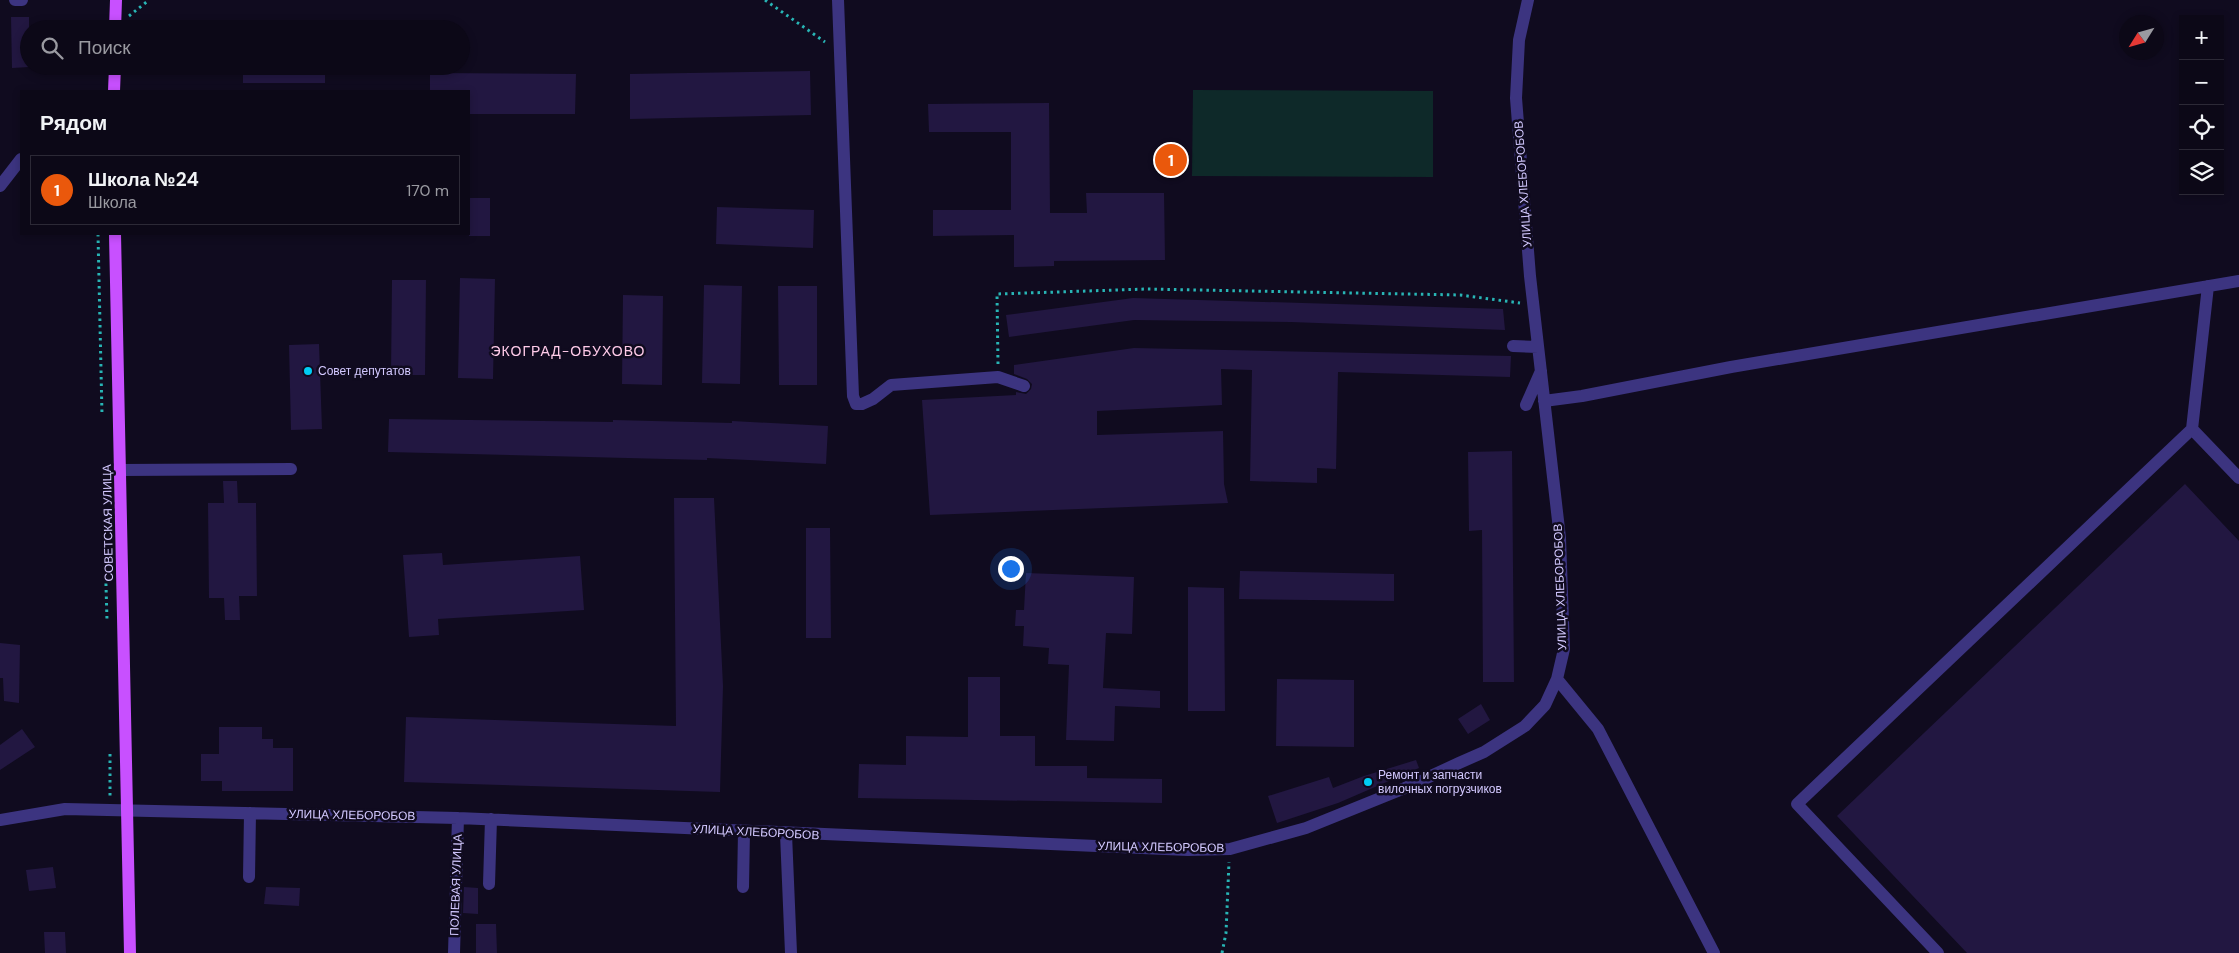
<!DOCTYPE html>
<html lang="ru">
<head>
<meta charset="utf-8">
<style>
  body { margin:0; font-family:"DM Sans",sans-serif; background:#1a1624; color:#f1f3f6 }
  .controls { position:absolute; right:15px; top:15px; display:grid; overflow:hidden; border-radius:0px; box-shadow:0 2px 8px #0003 }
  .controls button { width:45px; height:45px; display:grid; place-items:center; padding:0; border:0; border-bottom:1px solid #2c2936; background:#0c0817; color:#f1f3f6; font:25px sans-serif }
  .compass { position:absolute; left:2119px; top:15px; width:45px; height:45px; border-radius:50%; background:#0c0817; box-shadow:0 2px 8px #0003; rotate:233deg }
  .you { position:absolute; left:1010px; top:568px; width:18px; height:18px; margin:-12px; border:4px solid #fff; border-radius:50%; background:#1a73e8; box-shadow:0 0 0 8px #1a73e833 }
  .badge { display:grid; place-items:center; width:32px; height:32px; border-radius:50%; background:#ea580c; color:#fff; font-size:16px; font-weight:700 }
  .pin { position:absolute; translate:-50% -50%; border:2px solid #fff; box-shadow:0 1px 5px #0006 }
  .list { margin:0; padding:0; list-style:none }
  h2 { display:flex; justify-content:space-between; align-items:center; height:65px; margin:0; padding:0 20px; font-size:21px }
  h2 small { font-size:16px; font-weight:400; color:#9a9aa1 }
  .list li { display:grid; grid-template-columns:32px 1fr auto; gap:15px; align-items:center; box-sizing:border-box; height:70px; margin:0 10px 10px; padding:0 10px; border:1px solid #2c2936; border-radius:0px }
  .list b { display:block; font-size:19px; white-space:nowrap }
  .list p { margin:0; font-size:16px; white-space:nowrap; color:#9a9aa1 }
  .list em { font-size:16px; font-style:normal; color:#9a9aa1 }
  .icon { flex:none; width:28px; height:28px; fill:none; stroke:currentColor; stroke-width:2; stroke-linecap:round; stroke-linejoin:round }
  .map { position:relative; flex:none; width:2239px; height:953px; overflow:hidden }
  .search { position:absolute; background:#0c0817; box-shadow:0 2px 8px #0003; left:20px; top:20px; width:450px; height:55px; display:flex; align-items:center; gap:12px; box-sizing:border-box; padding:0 18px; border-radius:28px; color:#9a9aa1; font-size:19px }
  .panel { position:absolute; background:#0c0817; box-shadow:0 2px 8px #0003; left:20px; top:90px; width:450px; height:145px; border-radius:0px }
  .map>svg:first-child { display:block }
  .green { fill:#0e2929 }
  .building { fill:#221741 }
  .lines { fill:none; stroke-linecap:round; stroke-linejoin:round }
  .path { stroke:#28b5b5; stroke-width:3; stroke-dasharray:2.5 4; stroke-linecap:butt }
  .minor { stroke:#3c3480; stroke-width:12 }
  .major { stroke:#c850ff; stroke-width:12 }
  .poi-dot { fill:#00cdf4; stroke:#100b1f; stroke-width:2 }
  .labels { text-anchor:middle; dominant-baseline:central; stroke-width:5; stroke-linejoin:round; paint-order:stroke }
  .street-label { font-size:12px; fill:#d3c9ff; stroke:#100b1f }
  .poi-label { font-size:12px; fill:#d3c9ff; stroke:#100b1f; text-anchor:start }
  .neighbourhood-label { font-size:14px; letter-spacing:1px; fill:#ffcbe9; stroke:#100b1f }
</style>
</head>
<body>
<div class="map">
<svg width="2239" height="953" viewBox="0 0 2239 953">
  <rect width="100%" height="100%" fill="#100b1f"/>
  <path class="green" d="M1193 90 1433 91V177L1192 176Z"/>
  <path class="building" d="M11 17H29V67L12 68Z
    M243 66H325V83H243Z
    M810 71 811 115 630 119V74Z
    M430 73 576 74 575 114H469V91H430Z
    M1049 103 1050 213H1087L1086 193H1164L1165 260 1054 261V266L1014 267V235L933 236V210H1011V132H929L928 104Z
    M469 198H490V236H469Z
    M717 207 814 210 813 248 716 244Z
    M460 278 495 279 493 379 458 378Z
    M392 280H426L425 375H391Z
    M704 285 742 286 740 384 702 383Z
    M778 286H817V385H779Z
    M623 295 663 296 662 385 622 384Z
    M1133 298 1503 309 1505 330 1291 322 1134 320 1009 337 1006 315Z
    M319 344 322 429 291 430 289 345Z
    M1134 348 1511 356 1510 377 1338 372 1336 469 1317 468V483L1250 481 1252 370 1221 369 1222 405 1097 411V435L1223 431 1224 484 1228 503 930 515 922 400 1016 395V392L1026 394 1031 389 1032 384 1027 379 1014 374V365Z
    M389 419 613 422V420L732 423V421L828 426 826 464 707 458V460L388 452Z
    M1512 451 1514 682H1483L1482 530 1469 531 1468 452Z
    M223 481H237L238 503H256L257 596H239L240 620H225L224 598H209L208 503H224Z
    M2185 484 2239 541V953H1967L1837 816Z
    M674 498H714L723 686 720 792 404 782 406 717 676 726Z
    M806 528H830L831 638H806Z
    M442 553 443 565 580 556 584 610 438 619 439 635 409 637 403 555Z
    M1240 571 1394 574V601L1239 599Z
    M1026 573 1134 577 1132 634 1106 633 1103 688 1160 691V708L1115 706 1114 741 1066 740 1069 665 1048 664 1049 648 1023 646 1024 626H1015L1016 610H1024Z
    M1188 587 1224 588 1225 711H1188Z
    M0 643 20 645 19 703 4 701 3 678H0Z
    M968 677H1000V736H1035V766H1087V778L1162 779V803L858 798 859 764 906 765V736L968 737Z
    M1277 679 1354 680V747L1276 746Z
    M1481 704 1490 720 1468 734 1458 719Z
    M219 727H262V739H273V748H293V791H222V781H201V754H219Z
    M22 729 35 747 0 770V745Z
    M1416 760 1419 768 1338 803 1277 823 1268 796 1329 777 1333 788 1364 776Z
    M53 867 56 888 29 891 26 870Z
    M266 887 300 888 299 906 264 904Z
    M464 887 478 888V914L463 913Z
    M476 924H496L497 953H476Z
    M44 932H65L66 953H45Z"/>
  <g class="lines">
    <path class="path" d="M765 0 825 42
      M129 16 149 0
      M98 234 102 415
      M998 364 997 294 1147 289 1460 295 1520 303
      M105 551 107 620
      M110 754V797
      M1222 953 1226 933 1229 862"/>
    <path class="minor" d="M15 0H22
      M838 0 853 396 856 404H862L873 399 891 385 998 377 1024 386
      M0 186 21 159
      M1513 346 1538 347
      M1544 401 1582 396 1731 367 2239 281
      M1526 405 1541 371
      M2192 429 2239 478
      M121 470 291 469
      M1557 679 1598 729 1714 953
      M0 820 65 809 458 818 1188 850 1230 849 1306 828 1405 788 1459 763 1484 752 1525 726 1545 705 1557 679 1564 649 1560 538 1530 276 1516 98 1519 40 1528 0
      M786 834 791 953
      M249 877 250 813
      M489 884 491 819
      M743 887 744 831
      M454 953 458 818
      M1938 953 1797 804 2192 429 2208 286"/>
    <path class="major" d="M115 29 116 0
      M114 91 115 66
      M115 234 130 953"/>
  </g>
  <g class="poi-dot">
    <circle cx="308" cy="371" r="5"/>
    <circle cx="1368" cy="782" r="5"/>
  </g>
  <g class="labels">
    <g class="street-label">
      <text transform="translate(1523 184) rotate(-94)">УЛИЦА ХЛЕБОРОБОВ</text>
      <text transform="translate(108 523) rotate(-91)">СОВЕТСКАЯ УЛИЦА</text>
      <text transform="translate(1560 587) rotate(-92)">УЛИЦА ХЛЕБОРОБОВ</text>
      <text transform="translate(352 815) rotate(1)">УЛИЦА ХЛЕБОРОБОВ</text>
      <text transform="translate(756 832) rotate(3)">УЛИЦА ХЛЕБОРОБОВ</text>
      <text transform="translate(1161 847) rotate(1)">УЛИЦА ХЛЕБОРОБОВ</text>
      <text transform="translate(456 885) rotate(-88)">ПОЛЕВАЯ УЛИЦА</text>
    </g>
    <g class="poi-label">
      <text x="318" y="371">Совет депутатов</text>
      <text x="1378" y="775">Ремонт и запчасти<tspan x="1378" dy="14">вилочных погрузчиков</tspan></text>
    </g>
    <g class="neighbourhood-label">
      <text x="568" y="351">ЭКОГРАД-ОБУХОВО</text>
    </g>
  </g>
</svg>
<div class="controls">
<button>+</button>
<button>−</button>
<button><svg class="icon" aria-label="locate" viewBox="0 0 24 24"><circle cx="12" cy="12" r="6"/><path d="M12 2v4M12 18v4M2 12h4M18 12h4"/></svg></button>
<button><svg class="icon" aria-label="layers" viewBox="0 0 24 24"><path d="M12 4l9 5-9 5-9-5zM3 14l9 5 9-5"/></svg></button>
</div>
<svg class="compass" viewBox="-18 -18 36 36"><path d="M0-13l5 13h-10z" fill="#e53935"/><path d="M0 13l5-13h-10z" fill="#9a9aa1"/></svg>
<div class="you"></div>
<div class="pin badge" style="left:1171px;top:160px">1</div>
<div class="search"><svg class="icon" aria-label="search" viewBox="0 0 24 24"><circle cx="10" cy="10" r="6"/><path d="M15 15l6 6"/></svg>Поиск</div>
<section class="panel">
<h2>Рядом<small></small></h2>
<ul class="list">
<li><span class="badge">1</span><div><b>Школа №24</b><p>Школа</p></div><em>170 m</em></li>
</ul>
</section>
</div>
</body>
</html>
